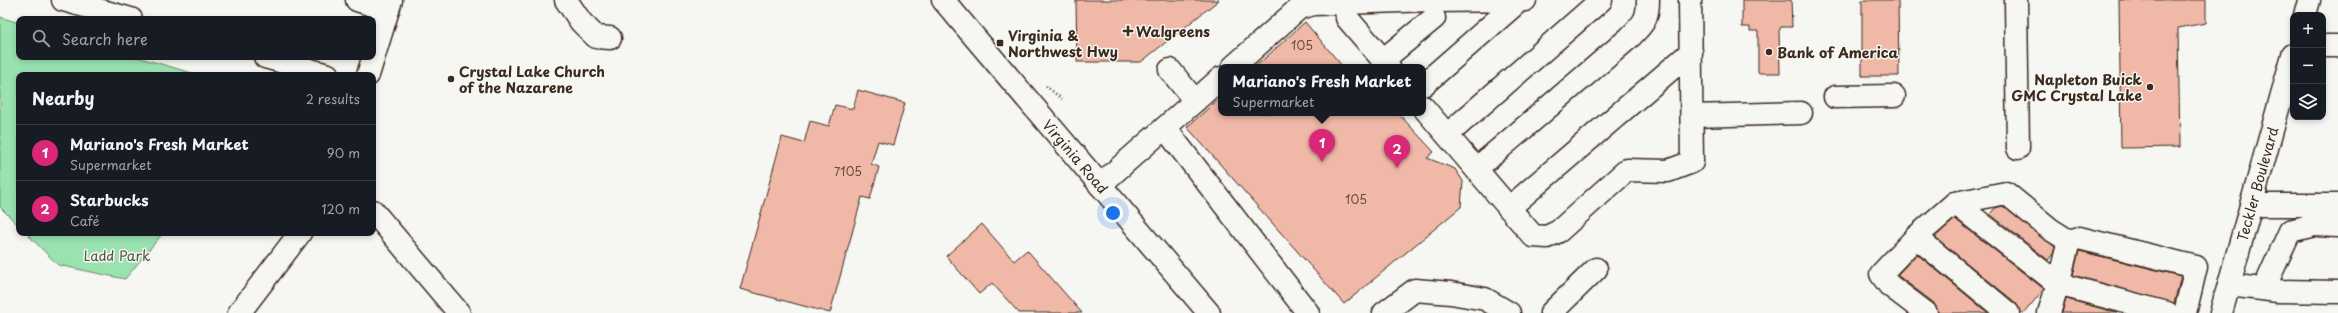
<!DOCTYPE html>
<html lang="en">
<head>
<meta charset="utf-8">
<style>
  body { margin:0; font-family:"Playpen Sans",sans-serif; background:#20242c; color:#f1f3f6 }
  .controls { position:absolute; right:12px; top:12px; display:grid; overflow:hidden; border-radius:8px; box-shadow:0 2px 6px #0003 }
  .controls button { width:36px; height:36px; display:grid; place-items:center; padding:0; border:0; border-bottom:1px solid #363941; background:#171b24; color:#f1f3f6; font:20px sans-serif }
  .you { position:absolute; left:1113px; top:213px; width:14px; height:14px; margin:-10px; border:3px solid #fff; border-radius:50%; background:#1a73e8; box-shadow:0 0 0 6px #1a73e833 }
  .badge { display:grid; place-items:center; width:26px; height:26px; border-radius:50%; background:#db2777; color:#fff; font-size:13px; font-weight:700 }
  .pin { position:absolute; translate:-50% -33px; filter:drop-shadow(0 1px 2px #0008) }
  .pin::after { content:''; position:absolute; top:21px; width:14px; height:12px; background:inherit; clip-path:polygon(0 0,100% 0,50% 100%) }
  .popup { position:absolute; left:1218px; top:64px; width:208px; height:52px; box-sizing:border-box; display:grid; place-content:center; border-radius:8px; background:#171b24; filter:drop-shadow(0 1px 3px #0005); font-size:13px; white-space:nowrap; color:#9ea1a6 }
  .popup b { font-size:15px; color:#f1f3f6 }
  .popup::after { content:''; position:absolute; left:50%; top:100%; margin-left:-8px; border:8px solid transparent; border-top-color:#171b24 }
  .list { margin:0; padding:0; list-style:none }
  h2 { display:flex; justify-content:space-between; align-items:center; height:52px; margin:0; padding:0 16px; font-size:17px }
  h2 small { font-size:13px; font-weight:400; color:#9ea1a6 }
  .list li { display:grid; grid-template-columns:26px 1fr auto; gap:12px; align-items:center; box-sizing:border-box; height:56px; padding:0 16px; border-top:1px solid #363941 }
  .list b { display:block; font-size:15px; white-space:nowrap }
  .list p { margin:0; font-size:13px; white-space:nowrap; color:#9ea1a6 }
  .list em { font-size:13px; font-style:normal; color:#9ea1a6 }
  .icon { flex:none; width:22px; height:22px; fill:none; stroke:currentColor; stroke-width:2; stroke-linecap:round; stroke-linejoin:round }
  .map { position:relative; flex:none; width:2338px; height:313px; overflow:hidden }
  .search { position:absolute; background:#171b24; box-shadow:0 2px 6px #0003; left:16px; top:16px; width:360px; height:44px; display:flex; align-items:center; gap:10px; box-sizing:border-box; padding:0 14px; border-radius:8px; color:#9ea1a6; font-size:15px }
  .panel { position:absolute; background:#171b24; box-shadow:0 2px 6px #0003; left:16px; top:72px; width:360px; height:164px; border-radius:8px }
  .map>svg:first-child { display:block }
  .green { fill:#9ae3b1; stroke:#6a8668 }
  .building { fill:#f0b8a7; stroke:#3b2a1e }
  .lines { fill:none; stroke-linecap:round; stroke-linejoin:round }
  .minor-casing { stroke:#3b2a1e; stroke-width:25 }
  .path { stroke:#3b2a1e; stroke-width:2.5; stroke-dasharray:1 3; stroke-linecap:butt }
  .minor { stroke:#f6f6f2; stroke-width:22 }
  .poi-dot { fill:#3b2a1e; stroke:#f6f6f2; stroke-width:1.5 }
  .labels { text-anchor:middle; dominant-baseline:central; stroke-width:3; stroke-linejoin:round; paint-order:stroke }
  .number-label { font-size:12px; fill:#684e40 }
  .poi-label { font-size:14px; font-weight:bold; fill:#3b2a1e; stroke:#f6f6f2; text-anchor:start }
  .street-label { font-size:14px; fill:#3b2a1e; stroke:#f6f6f2 }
  .park-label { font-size:14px; fill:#535843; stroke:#f6f6f2 }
</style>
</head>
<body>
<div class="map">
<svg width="2338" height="313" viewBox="0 0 2338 313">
  <rect width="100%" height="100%" fill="#f6f6f2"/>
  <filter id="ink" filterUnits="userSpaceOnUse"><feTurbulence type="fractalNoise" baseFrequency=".025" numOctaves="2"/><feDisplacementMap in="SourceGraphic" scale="8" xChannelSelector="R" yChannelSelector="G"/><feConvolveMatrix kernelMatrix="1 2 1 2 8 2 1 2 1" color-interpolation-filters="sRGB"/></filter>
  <g filter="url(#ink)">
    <path class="green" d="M0 17 19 23V57H137L199 75H19V226L0 207Z
      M26 233H163L125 279 58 265Z"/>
    <path class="building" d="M1076 0H1219L1141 62H1077Z
      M1742 0H1791L1792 27H1781L1779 31 1780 73H1758V31H1750V27H1742Z
      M1862 0H1898L1899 76H1862Z
      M2119 0H2206V23L2178 28 2180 147 2121 148Z
      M1305 22 1343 67H1255Z
      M858 90 905 103 893 145 878 141 871 164 879 167 870 199 862 197 830 313 740 289 782 137 804 143 810 121 829 126 835 105 853 109Z
      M1221 97V113H1398L1434 152 1427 158 1455 169 1463 181 1461 207 1344 304 1187 127Z
      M2003 206 2055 247 2053 254 2048 260 1990 214 1995 208Z
      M1955 219 2044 289 2024 313H2020L2016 303 1935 237Z
      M982 224 1014 261 1027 250 1082 313H1019L992 283 979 294 946 256Z
      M2079 251 2181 276 2174 303 2073 275Z
      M1917 254 1988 313H1938L1934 303 1897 275Z
      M2066 299 2118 313H2062Z"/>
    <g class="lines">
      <g class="minor-casing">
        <g id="minor">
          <path d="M63 0 131 19"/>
          <path d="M357 0 388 10"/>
          <path d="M566 0 581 22 596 37 610 38"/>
          <path id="s1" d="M943 0 1209 313"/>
          <path d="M1345 0 1347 18 1389 67"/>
          <path d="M2016 0 2018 148"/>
          <path d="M1431 1 1525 0"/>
          <path d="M2305 15 2309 0"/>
          <path d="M2323 46H2338"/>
          <path d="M265 57 328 75"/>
          <path d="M1383 60 1434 18"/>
          <path d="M1233 67 1299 8 1314 4 1431 0"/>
          <path d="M1170 70 1195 101"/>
          <path d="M368 75 391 0"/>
          <path d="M1423 85 1520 0"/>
          <path d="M1835 97 1894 96"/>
          <path d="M1423 107 1533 236 1547 237 1559 231 1627 170 1668 171 1692 162 1690 0"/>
          <path d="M1692 116 1801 113"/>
          <path d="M1165 128 1308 313"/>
          <path d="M1447 135 1601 0"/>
          <path d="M1476 169 1629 38C1643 24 1648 20 1648 0"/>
          <path d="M1100 185 1221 78"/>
          <path d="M1955 203 2058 284 2069 241"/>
          <path d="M2251 205H2338"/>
          <path d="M1509 208 1691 52"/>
          <path d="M373 211 459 313"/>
          <path d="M2314 225 2338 226"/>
          <path d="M1916 237 2008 313"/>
          <path d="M2229 285 2278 291 2338 292"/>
          <path d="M2264 289 2290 231 2314 225 2316 205"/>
          <path d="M239 313 300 233"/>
          <path d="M1384 313 1415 290 1451 293 1485 299 1509 313"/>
          <path d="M1551 313 1596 269"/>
          <path d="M1926 313 1889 285 1881 274 1916 237 1955 203 2006 193 2050 229 2069 241 2079 238 2196 267 2185 313"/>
          <path d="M2049 313 2058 284 2167 313"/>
          <path id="s2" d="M2221 313 2293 55"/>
        </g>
      </g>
      <path class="path" d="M1046 86 1062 99"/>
      <use href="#minor" class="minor"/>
    </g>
  </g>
  <g class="poi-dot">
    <path d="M1126 25h4v4h4v4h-4v4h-4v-4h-4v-4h4z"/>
    <rect x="996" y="39" width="8" height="8" rx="2"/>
    <circle cx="1769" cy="52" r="4"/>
    <circle cx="451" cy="79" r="4"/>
    <circle cx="2150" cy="87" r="4"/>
  </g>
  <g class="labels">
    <g class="number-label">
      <text x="1302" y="45">105</text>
      <text x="848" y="171">7105</text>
      <text x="1356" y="199">105</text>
    </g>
    <g class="poi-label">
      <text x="1136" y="31">Walgreens</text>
      <text x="1008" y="35">Virginia &amp;<tspan x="1008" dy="16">Northwest Hwy</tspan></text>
      <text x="1777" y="52">Bank of America</text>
      <text x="459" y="71">Crystal Lake Church<tspan x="459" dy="16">of the Nazarene</tspan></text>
      <text x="2142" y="79" text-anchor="end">Napleton Buick<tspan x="2142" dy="16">GMC Crystal Lake</tspan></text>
    </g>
    <g class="street-label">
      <text stroke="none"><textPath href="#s1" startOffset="205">Virginia Road</textPath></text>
      <text stroke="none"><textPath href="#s2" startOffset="134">Teckler Boulevard</textPath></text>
    </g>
    <g class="park-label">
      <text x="117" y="255">Ladd Park</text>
    </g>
  </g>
</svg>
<div class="controls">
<button>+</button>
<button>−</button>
<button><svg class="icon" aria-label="layers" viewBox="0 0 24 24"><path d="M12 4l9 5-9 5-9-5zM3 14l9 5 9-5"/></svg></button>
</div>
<div class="you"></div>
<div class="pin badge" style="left:1322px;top:162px">1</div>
<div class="popup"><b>Mariano's Fresh Market</b>Supermarket</div>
<div class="pin badge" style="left:1397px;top:168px">2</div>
<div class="search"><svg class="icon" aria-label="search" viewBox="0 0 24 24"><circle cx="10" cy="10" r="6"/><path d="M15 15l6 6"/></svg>Search here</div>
<section class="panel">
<h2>Nearby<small>2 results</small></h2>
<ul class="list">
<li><span class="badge">1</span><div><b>Mariano's Fresh Market</b><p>Supermarket</p></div><em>90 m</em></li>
<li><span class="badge">2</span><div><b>Starbucks</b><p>Café</p></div><em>120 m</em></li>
</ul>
</section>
</div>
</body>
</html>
